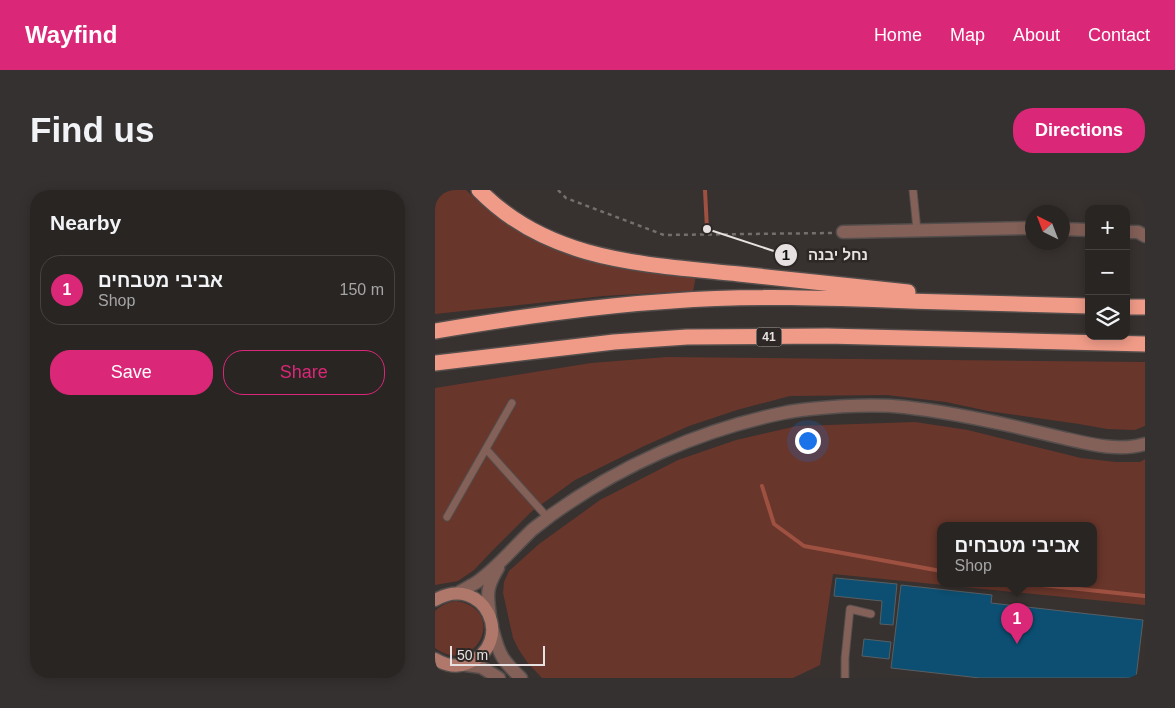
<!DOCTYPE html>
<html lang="en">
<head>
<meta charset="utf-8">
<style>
  body { margin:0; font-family:Helvetica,Heebo,sans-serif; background:#353130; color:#f1f3f6 }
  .controls { position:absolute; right:15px; top:15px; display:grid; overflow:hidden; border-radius:10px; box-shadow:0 2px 12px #0003 }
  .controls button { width:45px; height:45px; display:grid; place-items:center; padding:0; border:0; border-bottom:1px solid #454241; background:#292523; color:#f1f3f6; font:25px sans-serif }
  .compass { position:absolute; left:590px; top:15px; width:45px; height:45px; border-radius:50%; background:#292523; box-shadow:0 2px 12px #0003; rotate:318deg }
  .scale { position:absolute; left:15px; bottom:12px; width:95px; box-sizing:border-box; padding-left:5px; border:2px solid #e7e2e1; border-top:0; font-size:14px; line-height:18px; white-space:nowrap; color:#e7e2e1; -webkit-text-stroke:4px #2d2725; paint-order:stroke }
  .you { position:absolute; left:372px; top:250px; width:18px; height:18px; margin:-12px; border:4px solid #fff; border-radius:50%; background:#1a73e8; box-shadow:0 0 0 8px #1a73e833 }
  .badge { display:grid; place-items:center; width:32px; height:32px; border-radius:50%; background:#db2777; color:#fff; font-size:16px; font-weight:700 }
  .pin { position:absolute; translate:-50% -41px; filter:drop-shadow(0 1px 2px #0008) }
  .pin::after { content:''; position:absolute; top:26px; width:18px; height:15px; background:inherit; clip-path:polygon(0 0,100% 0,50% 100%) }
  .popup { position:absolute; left:502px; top:332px; width:160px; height:65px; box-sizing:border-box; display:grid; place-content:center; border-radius:10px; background:#292523; filter:drop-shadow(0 1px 4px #0005); font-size:16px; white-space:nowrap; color:#a5a5a6 }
  .popup b { font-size:19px; color:#f1f3f6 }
  .popup::after { content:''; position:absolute; left:50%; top:100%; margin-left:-10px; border:10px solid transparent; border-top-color:#292523 }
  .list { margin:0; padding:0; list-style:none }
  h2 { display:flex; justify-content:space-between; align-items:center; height:65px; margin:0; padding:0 20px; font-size:21px }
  h2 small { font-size:16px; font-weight:400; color:#a5a5a6 }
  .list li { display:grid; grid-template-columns:32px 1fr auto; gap:15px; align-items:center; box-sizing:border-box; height:70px; margin:0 10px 10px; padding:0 10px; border:1px solid #454241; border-radius:20px }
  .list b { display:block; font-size:19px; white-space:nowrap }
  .list p { margin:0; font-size:16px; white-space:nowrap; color:#a5a5a6 }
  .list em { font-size:16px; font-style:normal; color:#a5a5a6 }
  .actions { display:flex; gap:10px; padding:15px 20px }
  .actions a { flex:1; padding:11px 0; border:1px solid #db2777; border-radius:20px; text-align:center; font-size:18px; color:#db2777 }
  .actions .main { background:#db2777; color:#fff }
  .icon { flex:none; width:28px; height:28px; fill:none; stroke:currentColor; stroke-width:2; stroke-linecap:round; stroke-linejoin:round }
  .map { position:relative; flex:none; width:710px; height:488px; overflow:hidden; border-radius:20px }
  header { display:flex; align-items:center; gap:30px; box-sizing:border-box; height:70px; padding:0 25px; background:#db2777; color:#fff }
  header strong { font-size:24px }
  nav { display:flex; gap:28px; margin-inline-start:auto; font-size:18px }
  .intro { display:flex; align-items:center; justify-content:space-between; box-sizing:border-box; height:120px; padding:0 30px }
  h1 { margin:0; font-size:35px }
  .button { padding:12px 22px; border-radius:20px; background:#db2777; color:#fff; font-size:18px; font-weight:700 }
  main { display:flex; gap:30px; padding:0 30px }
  aside { flex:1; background:#292523; border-radius:20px; box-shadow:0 2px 12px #0003 }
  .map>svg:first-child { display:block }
  .green { fill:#69362b; fill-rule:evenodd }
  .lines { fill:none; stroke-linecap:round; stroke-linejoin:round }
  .stream { stroke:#9f5141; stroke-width:4 }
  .building { fill:#0c4f72; stroke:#595f63 }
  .lane-casing { stroke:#534d4b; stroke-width:9 }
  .street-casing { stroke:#534d4b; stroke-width:15 }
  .secondary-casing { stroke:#534d4b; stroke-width:15 }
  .highway-casing { stroke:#534d4b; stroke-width:18 }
  .path { stroke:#746e6d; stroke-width:2.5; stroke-dasharray:4 4; stroke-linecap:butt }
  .lane { stroke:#836058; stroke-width:7 }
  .street { stroke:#836058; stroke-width:12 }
  .secondary { stroke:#af786b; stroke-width:12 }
  .highway { stroke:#f09b88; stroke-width:15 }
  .labels { text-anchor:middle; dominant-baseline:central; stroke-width:5; stroke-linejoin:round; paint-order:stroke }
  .shield { fill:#2d2725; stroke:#afaaa9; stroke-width:1 }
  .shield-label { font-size:12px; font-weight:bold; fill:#e7e2e1 }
  .leader { fill:none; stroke:#e7e2e1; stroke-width:2 }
  .callout-dot { fill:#e7e2e1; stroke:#2d2725; stroke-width:2 }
  .mark-label { font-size:15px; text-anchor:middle; font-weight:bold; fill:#111 }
  .callout-label { font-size:15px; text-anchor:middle; font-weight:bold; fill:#e7e2e1; stroke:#2d2725; stroke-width:5; stroke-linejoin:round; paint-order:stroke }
</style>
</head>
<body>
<header>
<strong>Wayfind</strong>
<nav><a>Home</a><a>Map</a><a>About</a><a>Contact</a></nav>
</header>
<div class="intro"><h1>Find us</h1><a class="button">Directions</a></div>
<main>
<aside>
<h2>Nearby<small></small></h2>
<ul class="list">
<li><span class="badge">1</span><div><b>אביבי מטבחים</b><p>Shop</p></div><em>150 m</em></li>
</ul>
<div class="actions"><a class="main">Save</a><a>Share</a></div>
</aside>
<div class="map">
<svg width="710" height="488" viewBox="0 0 710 488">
  <rect width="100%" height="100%" fill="#37312f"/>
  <path class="green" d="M0 0H31L49 17 64 28 261 86 258 101 168 106 0 124Z
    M232 167 710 172V236L700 240 672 239 644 234 553 221 511 212 452 205 355 206 302 220 254 236 207 257 140 290 96 322 57 361 39 380 23 391 0 395V198L156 173Z
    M480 232 533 240 646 268 681 272H705L710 269V415L398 384 385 475 358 488H107L92 472 84 460 78 448 68 403 69 392 74 381 104 354 165 310 243 270 301 250 362 236ZM658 335V393H506V335Z
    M21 411C74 419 41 488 0 458V421C6 415 12 413 21 411Z"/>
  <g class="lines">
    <path class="stream" d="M270 0 272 39
      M327 296 339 334 369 356 506 381
      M588 393 710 406"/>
  </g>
  <path class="building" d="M401 388 462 394 458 435 445 434 447 411 399 406Z
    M466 395 557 405 556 413 708 430 701 488H545L456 478Z
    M429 449 456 452 454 469 427 466Z"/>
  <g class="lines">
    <g class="lane-casing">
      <path id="lane" d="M478 0 482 40
        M51 259 113 328
        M12 327 77 213
        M410 488V468L415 419 436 424"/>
    </g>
    <g class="street-casing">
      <path id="street" d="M628 39 654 40
        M408 42 598 38
        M691 42H703L710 46
        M23 403C29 399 36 396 42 392 63 377 79 357 97 340 103 335 109 331 115 326 184 276 265 240 348 223 357 221 366 220 375 219 405 216 438 214 469 217 505 221 541 228 577 236 594 240 611 244 628 248 654 254 684 262 710 254
        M55 426C52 404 51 398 63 378
        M58 441C64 465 68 471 86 488
        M31 475 46 477 64 488"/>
    </g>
    <g class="secondary-casing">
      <path id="secondary" d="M0 410C49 382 82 453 33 473 22 478 10 475 0 469"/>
    </g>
    <g class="highway-casing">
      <path id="highway" d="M44 0C114 72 210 74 304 84 360 90 417 96 473 102
        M691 117H710
        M0 141C79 128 157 116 237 111 316 105 396 108 476 111 535 113 594 114 654 116
        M0 173 179 152 252 147 392 146 710 154"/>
    </g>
    <path class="path" d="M123 0 131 8 229 45 397 43"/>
    <use href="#lane" class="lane"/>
    <use href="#street" class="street"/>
    <use href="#secondary" class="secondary"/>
    <use href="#highway" class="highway"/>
  </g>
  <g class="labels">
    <rect class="shield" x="321.5" y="137.5" width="25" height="19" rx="4"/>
    <g class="shield-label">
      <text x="334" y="147">41</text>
    </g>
  </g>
  <path class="leader" d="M272 39L351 65"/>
  <g class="callout-dot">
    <circle cx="272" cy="39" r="5"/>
    <circle cx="351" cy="65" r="12"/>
  </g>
  <g class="mark-label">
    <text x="351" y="70">1</text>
  </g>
  <g class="callout-label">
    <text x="403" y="70">נחל יבנה</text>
  </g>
</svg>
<div class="controls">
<button>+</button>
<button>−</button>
<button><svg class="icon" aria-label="layers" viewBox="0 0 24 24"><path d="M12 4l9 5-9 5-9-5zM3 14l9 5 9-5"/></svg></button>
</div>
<svg class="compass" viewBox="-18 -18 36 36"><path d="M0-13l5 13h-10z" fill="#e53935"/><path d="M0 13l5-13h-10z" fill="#a5a5a6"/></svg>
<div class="scale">50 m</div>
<div class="you"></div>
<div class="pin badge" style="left:582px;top:454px">1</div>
<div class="popup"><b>אביבי מטבחים</b>Shop</div>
</div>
</main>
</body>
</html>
